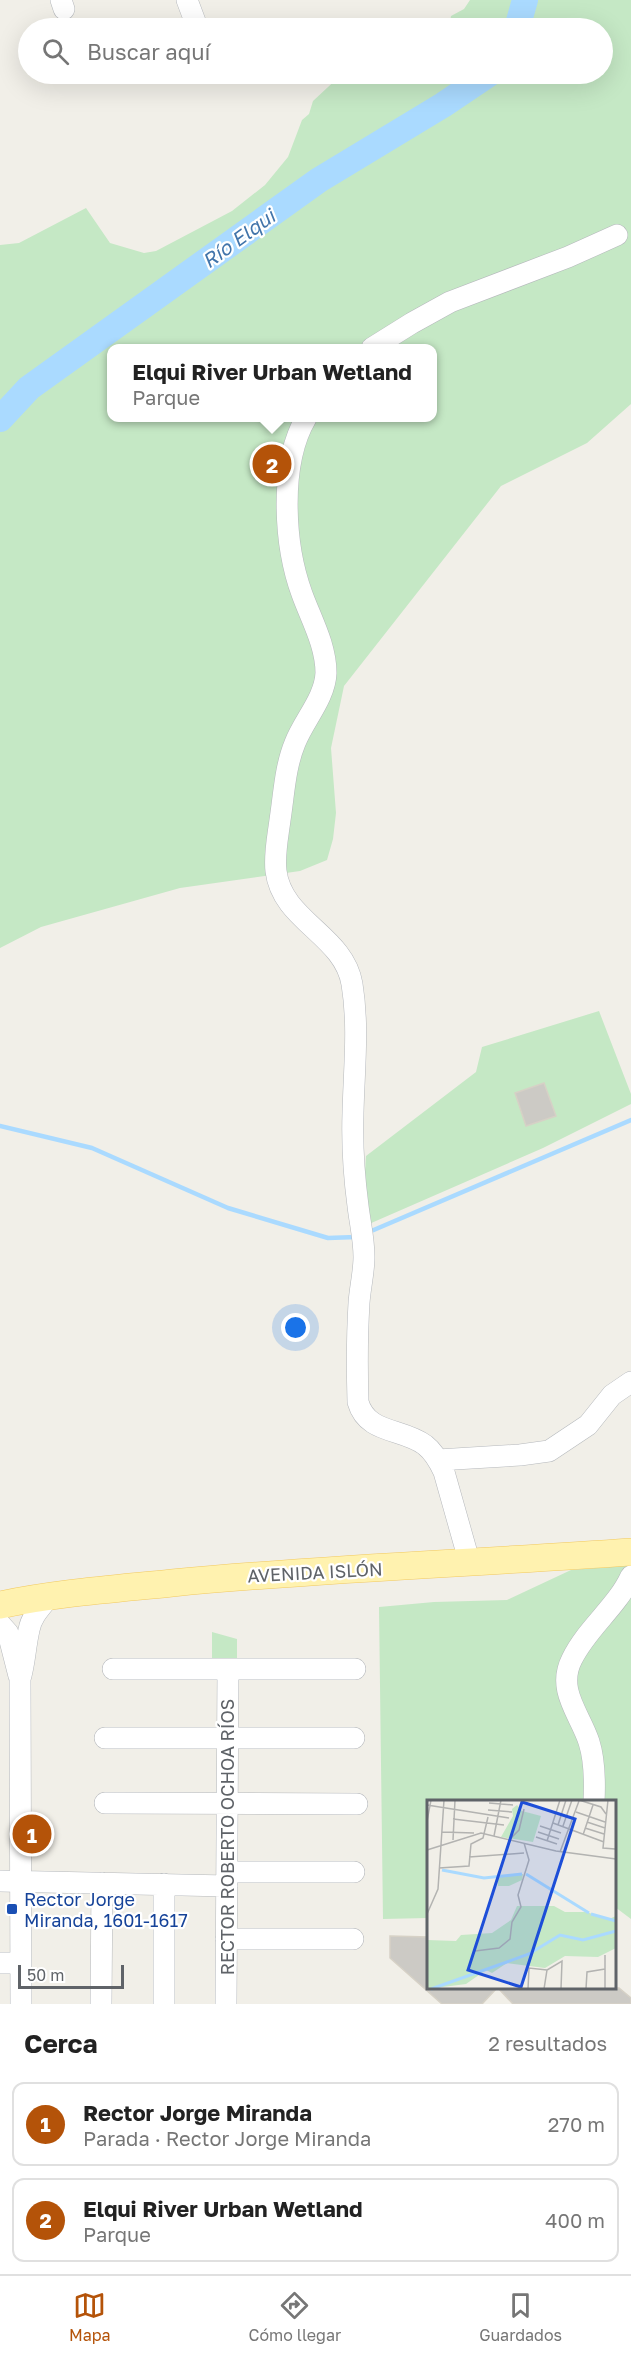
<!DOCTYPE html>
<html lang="es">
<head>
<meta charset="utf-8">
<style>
  body { margin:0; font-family:"Golos Text",sans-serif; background:#f2f2f2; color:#222 }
  .scale { position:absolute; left:18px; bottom:15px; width:106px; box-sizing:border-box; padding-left:6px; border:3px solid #5f6368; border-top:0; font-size:16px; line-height:21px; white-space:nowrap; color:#5f6368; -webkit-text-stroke:4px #fff; paint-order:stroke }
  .you { position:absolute; left:296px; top:1328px; width:21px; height:21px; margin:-15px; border:4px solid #fff; border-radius:50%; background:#1a73e8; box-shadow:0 0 0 9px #1a73e833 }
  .badge { display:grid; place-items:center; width:39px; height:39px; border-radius:50%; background:#b45309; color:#fff; font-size:20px; font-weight:700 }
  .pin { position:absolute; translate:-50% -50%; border:3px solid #fff; box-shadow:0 2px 6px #0006 }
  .popup { position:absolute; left:107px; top:344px; width:330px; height:78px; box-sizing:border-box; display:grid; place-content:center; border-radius:12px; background:#fff; filter:drop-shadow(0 2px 4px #0005); font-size:20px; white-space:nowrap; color:#767676 }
  .popup b { font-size:22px; color:#222 }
  .popup::after { content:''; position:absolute; left:50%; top:100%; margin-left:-12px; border:12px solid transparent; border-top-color:#fff }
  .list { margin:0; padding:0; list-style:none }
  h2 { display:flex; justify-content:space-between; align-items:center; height:78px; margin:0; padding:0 24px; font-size:26px }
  h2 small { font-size:20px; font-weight:400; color:#767676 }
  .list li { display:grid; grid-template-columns:39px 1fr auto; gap:18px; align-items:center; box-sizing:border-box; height:84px; margin:0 12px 12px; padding:0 12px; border:2px solid #e0e0e0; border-radius:12px }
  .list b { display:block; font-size:22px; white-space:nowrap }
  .list p { margin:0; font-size:20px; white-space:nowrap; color:#767676 }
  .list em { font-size:20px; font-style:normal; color:#767676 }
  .icon { flex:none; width:33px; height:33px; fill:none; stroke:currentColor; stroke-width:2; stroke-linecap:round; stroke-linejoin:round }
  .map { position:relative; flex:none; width:631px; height:2004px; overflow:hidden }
  .search { position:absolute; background:#fff; box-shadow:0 6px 24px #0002; left:18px; right:18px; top:18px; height:66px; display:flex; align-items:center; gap:15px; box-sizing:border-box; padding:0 21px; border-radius:33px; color:#767676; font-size:22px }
  .sheet { height:270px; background:#fff }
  nav { display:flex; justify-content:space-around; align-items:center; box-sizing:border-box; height:84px; border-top:2px solid #e0e0e0; background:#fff; font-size:16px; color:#767676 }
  nav a { display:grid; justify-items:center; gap:3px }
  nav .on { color:#b45309 }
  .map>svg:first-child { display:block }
  .green { fill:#c5e8c5; fill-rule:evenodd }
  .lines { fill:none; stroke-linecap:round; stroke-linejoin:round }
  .stream { stroke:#aadaff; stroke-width:4.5 }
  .river { stroke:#aadaff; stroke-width:26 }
  .building { fill:#cccac5; stroke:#d6d1c6; stroke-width:1.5 }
  .minor-casing { stroke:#b5b8bc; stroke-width:22 }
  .major-casing { stroke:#f2c960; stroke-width:28 }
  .minor { stroke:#fff; stroke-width:21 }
  .major { stroke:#fff2af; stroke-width:27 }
  .transit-dot { fill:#1a4fb4; stroke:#fff; stroke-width:2 }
  .labels { text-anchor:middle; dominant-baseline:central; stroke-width:4.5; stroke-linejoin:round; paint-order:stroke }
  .street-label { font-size:18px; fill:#5f6368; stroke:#fff }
  .transit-label { font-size:18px; fill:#164399; stroke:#fff; text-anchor:start }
  .water-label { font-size:20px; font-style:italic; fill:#4174aa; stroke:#fff }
  .inset-river { fill:none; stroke:#aadaff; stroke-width:3 }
  .inset-road { fill:none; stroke:#b3b3b1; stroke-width:1.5 }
  .view { fill:#1d4ed8; fill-opacity:0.15; stroke:#1d4ed8; stroke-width:3 }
  .inset-edge { fill:none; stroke:#5f6368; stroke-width:3 }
</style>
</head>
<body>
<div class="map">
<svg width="631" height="2004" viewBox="0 0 631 2004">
  <rect width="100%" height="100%" fill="#f1efe8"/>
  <path class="green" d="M470 0H631V404L587 443 501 486 344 686 331 748 336 813 333 839 327 860 300 871 180 888 41 927 0 948V245L19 243 86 208 110 243 144 253 156 251 232 211 265 185 288 157 302 120 309 114 313 101 342 74H400L408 79 418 74H602V28H449L451 16 464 9ZM112 348H433V418H112Z
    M599 1011 631 1094V1104L543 1148 369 1224 363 1202 366 1156 476 1072 482 1047Z
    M631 1565V1919L615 1907 614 1802H428V1918L383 1919 379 1607 434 1602 507 1600 571 1570Z
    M212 1632 237 1639V1663L212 1662Z"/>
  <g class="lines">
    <path class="stream" d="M0 1126 92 1148 228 1208 328 1238 356 1237
      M369 1232 631 1120"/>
    <path class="river" d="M517 28 525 0
      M0 419 29 388 319 180 443 105 489 74"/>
  </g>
  <path class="building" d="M544 1083 556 1116 526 1126 515 1093Z
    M390 1936 429 1937V1988H497L482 2004H442L390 1958Z
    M498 1988H619L631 1998V2004H513Z"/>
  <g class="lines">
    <g class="minor-casing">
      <path id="minor" d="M61 0 64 9
        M187 0 196 24
        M372 348 412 323 450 302 568 257 617 235
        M306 418C279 464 284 545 302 594 311 619 326 645 326 673 325 698 304 720 295 743 285 767 284 794 280 820 278 836 274 854 276 871 282 921 344 935 352 984 359 1027 354 1069 353 1113 352 1143 354 1176 358 1206 360 1223 364 1239 364 1257 364 1272 360 1288 359 1303 357 1336 357 1369 358 1402 367 1434 402 1428 425 1445 434 1452 439 1461 444 1472L470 1564
        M438 1460 520 1455 549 1451 588 1425 612 1395 631 1382
        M0 1624 8 1633 19 1676
        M113 1669H355
        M105 1738H354
        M594 1802C595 1782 595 1761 589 1742 580 1714 556 1690 572 1659 587 1628 617 1607 631 1576
        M105 1803 357 1804
        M227 1872H354
        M0 1881 227 1886
        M226 1939H353
        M0 1963H21
        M21 2004 20 1679C25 1663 25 1647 29 1630 31 1617 41 1607 49 1597
        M101 2004 102 1883
        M164 2004V1884
        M226 2004 228 1669"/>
    </g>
    <g class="major-casing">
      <path id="major" d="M0 1605C57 1593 114 1589 172 1583 324 1568 478 1563 631 1552"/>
    </g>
    <use href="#minor" class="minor"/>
    <use href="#major" class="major"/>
  </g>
  <rect class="transit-dot" x="6" y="1903" width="12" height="12" rx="3"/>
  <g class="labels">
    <g class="street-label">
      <text transform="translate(315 1572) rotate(-3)">AVENIDA ISLÓN</text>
      <text transform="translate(227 1837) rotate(-90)">RECTOR ROBERTO OCHOA RÍOS</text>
    </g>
    <g class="transit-label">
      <text x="24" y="1899">Rector Jorge<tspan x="24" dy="21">Miranda, 1601-1617</tspan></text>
    </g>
    <g class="water-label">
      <text transform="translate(238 238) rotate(-36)">Río Elqui</text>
    </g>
  </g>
  <g transform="translate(427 1800)">
    <rect width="189" height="189" fill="#f1efe8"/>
    <path d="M90 5 95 11 114 16 106 42 74 37 86 16 85 9ZM96 74 95 80 82 86H71V77ZM90 106H127L138 112H159L182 119 189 116V148L171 157 138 156 118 168 80 163 65 173 59 170 39 184 0 189V140L29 141 34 135 65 133 84 120Z" fill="#c5e8c5"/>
    <path class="inset-river" d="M15 70 57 78 95 74M99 74 162 113M164 114 189 121M4 189 102 154 133 135 156 140 189 131"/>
    <path class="inset-road" d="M152 0 174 7 179 14M181 0 176 48 188 49M62 3 86 5M0 5 82 18M61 10 85 12M149 12 178 22M26 19 77 25M0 21 4 0M160 22 178 28M126 23 177 42M131 25 139 0M113 26 134 33M136 26 145 0M158 28 177 34M15 32 47 33M111 32 132 39M156 35 166 5M67 36 74 0M109 37 130 44M26 40 28 0M82 40 92 30 97 9M120 41 133 0M0 50 54 33 129 51 189 59M133 52 152 1M42 57 97 53M12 68 42 66 44 44 56 38 61 17M0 114 11 89 17 0M48 151 72 148 83 139 85 122 94 107 91 95 102 60 97 43M101 189 102 168 120 170M117 189 120 170 135 161 134 189M159 189 160 172 178 169M178 189V155"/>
    <path class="view" d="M95 2 148 19 94 187 41 170Z"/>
    <rect width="189" height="189" class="inset-edge"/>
  </g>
</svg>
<div class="scale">50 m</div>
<div class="you"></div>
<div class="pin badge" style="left:32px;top:1834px">1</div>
<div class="pin badge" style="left:272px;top:464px">2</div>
<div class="popup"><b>Elqui River Urban Wetland</b>Parque</div>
<div class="search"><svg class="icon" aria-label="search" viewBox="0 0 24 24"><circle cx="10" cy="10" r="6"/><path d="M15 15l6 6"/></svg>Buscar aquí</div>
</div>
<section class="sheet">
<h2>Cerca<small>2 resultados</small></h2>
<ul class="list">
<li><span class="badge">1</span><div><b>Rector Jorge Miranda</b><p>Parada · Rector Jorge Miranda</p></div><em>270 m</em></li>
<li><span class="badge">2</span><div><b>Elqui River Urban Wetland</b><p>Parque</p></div><em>400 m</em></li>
</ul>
</section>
<nav>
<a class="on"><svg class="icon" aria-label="map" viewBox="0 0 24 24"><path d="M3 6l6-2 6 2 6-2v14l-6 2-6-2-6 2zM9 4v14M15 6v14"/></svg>Mapa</a>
<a><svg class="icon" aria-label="directions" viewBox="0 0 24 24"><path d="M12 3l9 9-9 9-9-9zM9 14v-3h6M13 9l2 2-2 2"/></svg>Cómo llegar</a>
<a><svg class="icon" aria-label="saved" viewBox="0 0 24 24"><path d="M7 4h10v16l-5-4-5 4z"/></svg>Guardados</a>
</nav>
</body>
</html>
